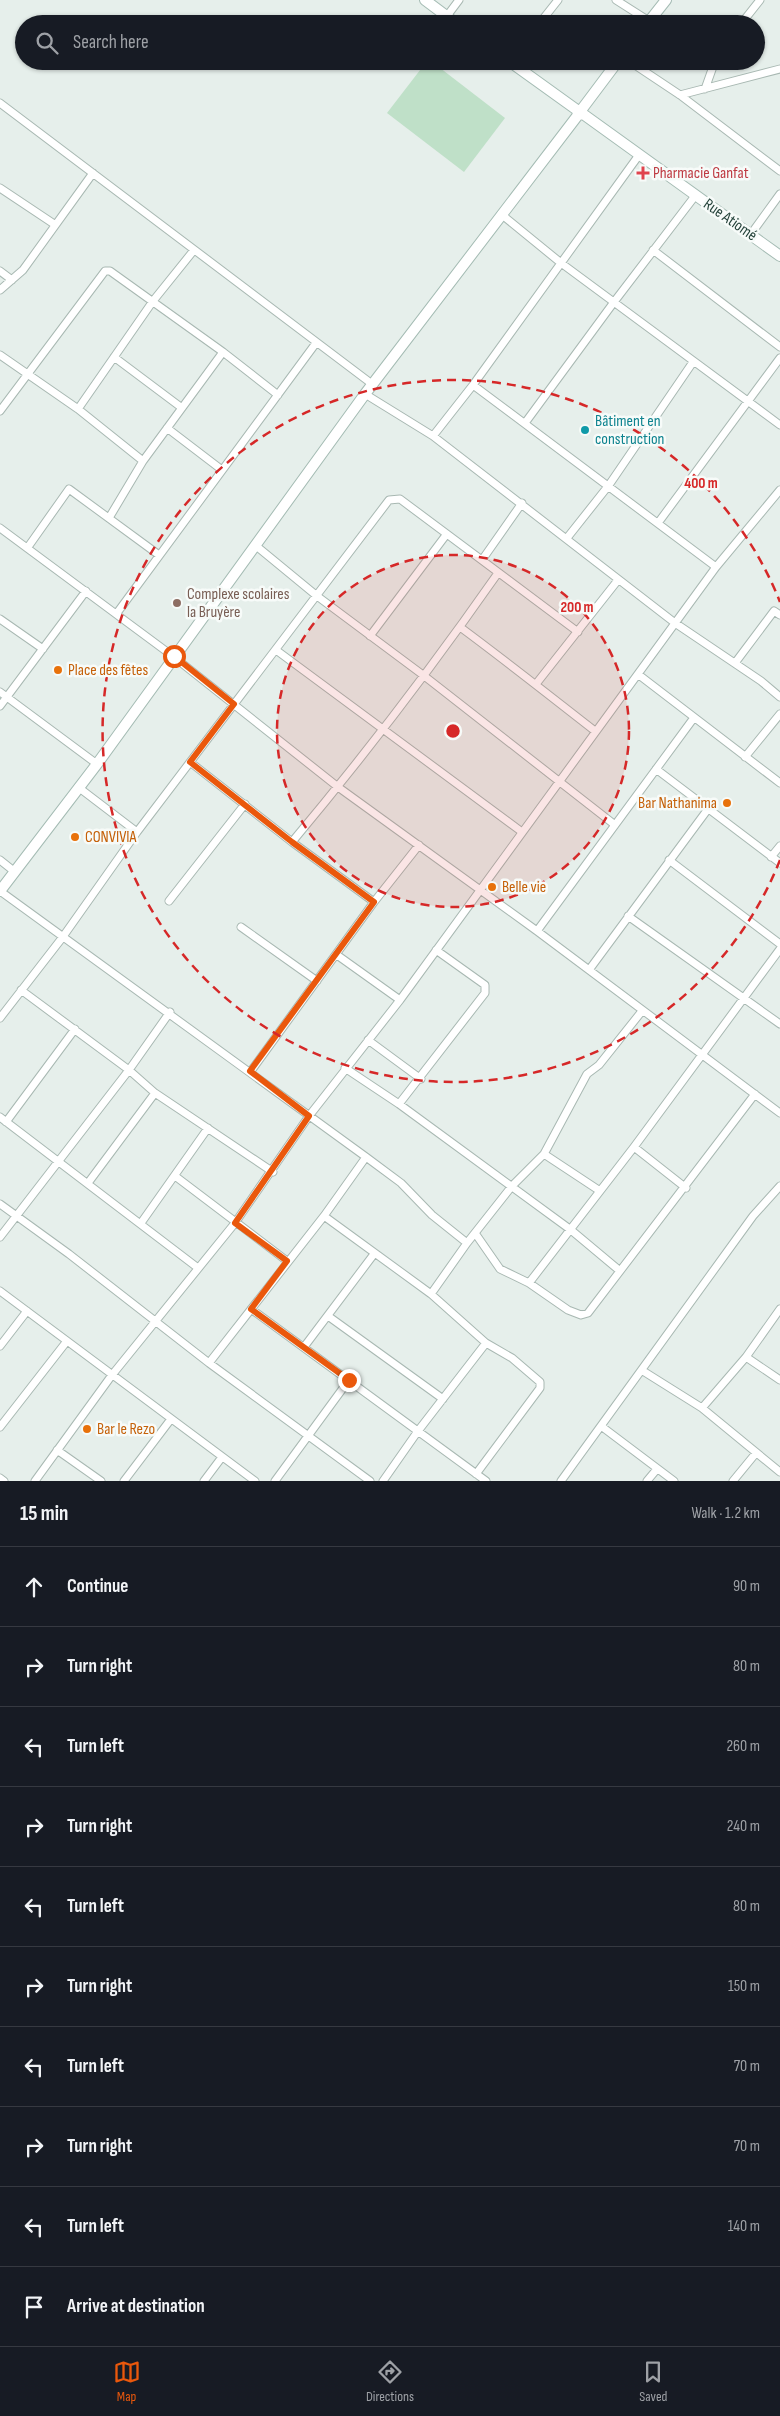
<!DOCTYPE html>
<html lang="en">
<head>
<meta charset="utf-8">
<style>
  body { margin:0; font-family:"Sofia Sans Condensed",sans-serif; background:#242831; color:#f1f3f6 }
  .stop { position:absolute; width:15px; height:15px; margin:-11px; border:4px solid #ea580c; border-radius:50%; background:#fff }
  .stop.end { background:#ea580c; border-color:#fff; box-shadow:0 1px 5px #0008 }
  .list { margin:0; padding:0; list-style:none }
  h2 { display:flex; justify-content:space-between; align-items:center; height:65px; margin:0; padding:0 20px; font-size:21px }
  h2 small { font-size:16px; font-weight:400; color:#9ea1a6 }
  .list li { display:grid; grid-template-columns:32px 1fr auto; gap:15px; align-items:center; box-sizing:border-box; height:80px; padding:0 20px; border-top:1px solid #363941 }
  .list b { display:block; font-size:19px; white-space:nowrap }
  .list em { font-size:16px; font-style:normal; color:#9ea1a6 }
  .icon { flex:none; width:28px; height:28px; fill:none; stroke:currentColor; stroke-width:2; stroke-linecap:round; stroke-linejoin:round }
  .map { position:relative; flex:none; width:780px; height:1481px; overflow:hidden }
  .search { position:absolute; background:#171b24; box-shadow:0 1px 4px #0004; left:15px; right:15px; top:15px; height:55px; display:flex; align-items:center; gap:12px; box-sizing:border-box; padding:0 18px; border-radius:28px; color:#9ea1a6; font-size:19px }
  .sheet { height:865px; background:#171b24 }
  nav { display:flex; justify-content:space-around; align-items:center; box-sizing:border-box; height:70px; border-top:1px solid #363941; background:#171b24; font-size:14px; color:#9ea1a6 }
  nav a { display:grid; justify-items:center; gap:2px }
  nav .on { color:#ea580c }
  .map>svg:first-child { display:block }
  .green { fill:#bfe0c8 }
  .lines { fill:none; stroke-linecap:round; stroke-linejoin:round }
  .street-casing { stroke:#a8b8b2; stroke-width:9 }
  .secondary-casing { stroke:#a4bbb3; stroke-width:12 }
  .street { stroke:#fff; stroke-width:7 }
  .secondary { stroke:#fff; stroke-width:10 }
  .route { stroke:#ea580c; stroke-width:6 }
  .ring { fill:none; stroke:#d62828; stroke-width:2.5; stroke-dasharray:9 6 }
  .health-dot { fill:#e0444e; stroke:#f7fbf9; stroke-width:2 }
  .culture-dot { fill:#0f9aa8; stroke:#f7fbf9; stroke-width:2 }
  .education-dot { fill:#8d6e63; stroke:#f7fbf9; stroke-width:2 }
  .food-dot { fill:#e8710a; stroke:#f7fbf9; stroke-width:2 }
  .labels { text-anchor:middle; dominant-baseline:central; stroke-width:5; stroke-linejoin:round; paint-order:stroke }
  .health-label { font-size:16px; fill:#be3a42; stroke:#f7fbf9; text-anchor:start }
  .street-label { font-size:16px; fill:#24423a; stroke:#f7fbf9 }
  .culture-label { font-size:16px; fill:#0d838f; stroke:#f7fbf9; text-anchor:start }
  .education-label { font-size:16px; fill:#785e54; stroke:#f7fbf9; text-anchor:start }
  .food-label { font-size:16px; fill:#c56008; stroke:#f7fbf9; text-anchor:start }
  .centre { fill:#d62828; stroke:#f7fbf9; stroke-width:2.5 }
  .ring-label { font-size:15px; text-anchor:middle; font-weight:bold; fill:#d62828; stroke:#f7fbf9; stroke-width:5; stroke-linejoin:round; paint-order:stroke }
</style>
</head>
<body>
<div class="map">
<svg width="780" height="1481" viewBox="0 0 780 1481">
  <rect width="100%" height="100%" fill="#e6efeb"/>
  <path class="green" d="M427 61H431L505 118 464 172 387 113Z"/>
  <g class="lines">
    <g class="street-casing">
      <path id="street" d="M616 0 649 21
        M447 16 459 0
        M539 24 558 0
        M741 24 760 0
        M629 61 680 95 780 171
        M705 89 715 61
        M680 95 780 69
        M0 103 372 384
        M0 188 54 224
        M501 214 561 263 780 425
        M751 234 780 194
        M653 250 780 347
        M0 271 12 280
        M0 290 23 270 93 173
        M0 355 78 409 143 461
        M114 357 182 408
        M473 385 716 567
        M365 394 433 436 675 623 761 681 780 697
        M78 409 153 301 194 250
        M0 411 105 271H110L223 352 278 395
        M525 423 614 302 695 196
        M167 428 222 470
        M433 436 473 385 639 155
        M109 518 143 461 223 352
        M658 523 780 358
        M0 528 174 657 338 787 537 931 780 1113
        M567 538 609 485 693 362
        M255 545 317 596 423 675 615 825
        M28 547 69 489 159 555
        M482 560 522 503
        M117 613 316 343
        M0 619 43 649
        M460 627C506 661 550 696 595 731
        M370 636 446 535
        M276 650 522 832
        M735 663 774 611 780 615
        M639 675 780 783
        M536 684 618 580
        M0 692 97 764
        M0 706 86 591
        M745 757 780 714
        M190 762 292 842 374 902
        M656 769 780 863
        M78 787 137 832
        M292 842C364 756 433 666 498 573
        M771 857 780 846
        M0 860 15 872
        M669 860 780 944
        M0 891 366 1157 401 1183 432 1215 467 1243
        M169 901 245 804
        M628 916 780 1024
        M241 927 317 981
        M537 931 693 719
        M337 955 400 1000
        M589 970 708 809
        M21 990 129 1070 155 1093 273 1172
        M0 1018 62 938 137 832 389 500 400 499 578 632
        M368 1040 421 1079
        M345 1068 399 1104 571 1230 620 1271
        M251 1071 374 902 419 845
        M399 1104 485 993V985L436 950
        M0 1117 198 1268
        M6 1122 75 1029
        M634 1147 686 1188
        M544 1154 600 1191
        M175 1176 287 1261
        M88 1183 155 1093
        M0 1204 69 1254 209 1363 370 1481
        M324 1216 431 1294 486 1343 512 1358 540 1382V1388L476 1474
        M141 1223 208 1128
        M475 1233 500 1269 529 1283 568 1310 581 1315 588 1313 755 1094
        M0 1237 129 1070 170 1012
        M529 1283 634 1147 780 949
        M0 1291 255 1481
        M431 1294 467 1243 512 1186 544 1154 587 1074 599 1065 642 1011
        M251 1309 486 1481
        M328 1316 443 1399
        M0 1346 27 1311
        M304 1347 374 1254
        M746 1357 780 1380
        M209 1363 324 1216 366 1157
        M643 1371 702 1408 780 1472
        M702 1408 746 1357 780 1309
        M601 1426 674 1481
        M0 1427 67 1341
        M57 1450 101 1481
        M0 1478 4 1481
        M35 1481 112 1375 235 1223 309 1116 400 1000 716 567 780 490
        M124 1481 171 1419
        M204 1481 222 1457
        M275 1481 349 1380
        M383 1481 418 1431 486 1343
        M561 1481 753 1216 780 1186
        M647 1481 657 1469
        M733 1481 756 1453"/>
    </g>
    <g class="secondary-casing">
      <path id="secondary" d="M425 0 457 24
        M647 24 666 0
        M509 61 577 110 578 115 583 114
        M582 109 618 61
        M583 114 780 256
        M0 891 97 764 365 394 578 115"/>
    </g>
    <use href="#street" class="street"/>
    <use href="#secondary" class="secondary"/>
  </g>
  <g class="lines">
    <path class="route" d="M174 656 234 704 190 762 292 842 374 902 250 1071 309 1116 235 1223 287 1261 251 1309 349 1380"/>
  </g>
  <circle cx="453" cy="731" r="176" fill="#d62828" fill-opacity=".12"/>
  <g class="ring">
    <circle cx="453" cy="731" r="176"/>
    <path d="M780 860A351 351 0 1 1 780 602"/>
  </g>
  <path class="health-dot" d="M640.5 165.5h5v5h5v5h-5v5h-5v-5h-5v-5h5z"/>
  <circle class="culture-dot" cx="585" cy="430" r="5"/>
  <circle class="education-dot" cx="177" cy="603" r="5"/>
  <g class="food-dot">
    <circle cx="58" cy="670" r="5"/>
    <circle cx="727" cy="803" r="5"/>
    <circle cx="75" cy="837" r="5"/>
    <circle cx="492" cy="887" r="5"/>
    <circle cx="87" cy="1429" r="5"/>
  </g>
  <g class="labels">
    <g class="health-label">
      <text x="653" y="173">Pharmacie Ganfat</text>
    </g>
    <g class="street-label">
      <text transform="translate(730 220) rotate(35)">Rue Atiomé</text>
    </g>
    <g class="culture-label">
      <text x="595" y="421">Bâtiment en<tspan x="595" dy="18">construction</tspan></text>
    </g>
    <g class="education-label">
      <text x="187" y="594">Complexe scolaires<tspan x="187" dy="18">la Bruyère</tspan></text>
    </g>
    <g class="food-label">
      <text x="68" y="670">Place des fêtes</text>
      <text x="717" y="803" text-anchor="end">Bar Nathanima</text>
      <text x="85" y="837">CONVIVIA</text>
      <text x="502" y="887">Belle vie</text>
      <text x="97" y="1429">Bar le Rezo</text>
    </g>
  </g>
  <circle cx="453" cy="731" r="8" class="centre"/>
  <g class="ring-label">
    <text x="701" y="488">400 m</text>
    <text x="577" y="612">200 m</text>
  </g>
</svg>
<div class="stop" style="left:174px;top:656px"></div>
<div class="stop end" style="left:349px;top:1380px"></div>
<div class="search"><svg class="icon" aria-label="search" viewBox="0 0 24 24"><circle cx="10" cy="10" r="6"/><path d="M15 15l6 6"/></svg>Search here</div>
</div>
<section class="sheet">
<h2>15 min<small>Walk · 1.2 km</small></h2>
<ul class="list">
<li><svg class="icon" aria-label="ahead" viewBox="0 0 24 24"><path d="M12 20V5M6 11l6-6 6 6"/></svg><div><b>Continue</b></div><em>90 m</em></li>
<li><svg class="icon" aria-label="right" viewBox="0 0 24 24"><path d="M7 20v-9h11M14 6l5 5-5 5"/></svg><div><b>Turn right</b></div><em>80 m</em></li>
<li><svg class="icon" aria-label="left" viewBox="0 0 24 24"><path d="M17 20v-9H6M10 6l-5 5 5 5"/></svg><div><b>Turn left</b></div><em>260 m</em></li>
<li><svg class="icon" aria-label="right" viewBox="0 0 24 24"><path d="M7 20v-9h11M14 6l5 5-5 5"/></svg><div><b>Turn right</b></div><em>240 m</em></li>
<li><svg class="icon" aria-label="left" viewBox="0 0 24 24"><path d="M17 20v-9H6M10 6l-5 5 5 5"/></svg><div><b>Turn left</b></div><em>80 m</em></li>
<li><svg class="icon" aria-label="right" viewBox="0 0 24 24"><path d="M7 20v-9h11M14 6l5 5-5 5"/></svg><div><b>Turn right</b></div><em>150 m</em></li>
<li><svg class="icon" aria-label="left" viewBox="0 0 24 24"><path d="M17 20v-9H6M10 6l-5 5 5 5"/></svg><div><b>Turn left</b></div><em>70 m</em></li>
<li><svg class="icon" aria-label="right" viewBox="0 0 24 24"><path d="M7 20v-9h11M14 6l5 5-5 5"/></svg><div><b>Turn right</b></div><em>70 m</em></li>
<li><svg class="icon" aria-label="left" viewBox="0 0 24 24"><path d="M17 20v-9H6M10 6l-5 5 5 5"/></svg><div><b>Turn left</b></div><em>140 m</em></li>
<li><svg class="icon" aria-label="arrive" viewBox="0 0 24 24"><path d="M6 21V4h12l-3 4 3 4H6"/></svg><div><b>Arrive at destination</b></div></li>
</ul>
</section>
<nav>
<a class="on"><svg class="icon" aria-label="map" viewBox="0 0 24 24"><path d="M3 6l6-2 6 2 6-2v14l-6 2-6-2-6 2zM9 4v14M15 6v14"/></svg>Map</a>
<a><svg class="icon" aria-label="directions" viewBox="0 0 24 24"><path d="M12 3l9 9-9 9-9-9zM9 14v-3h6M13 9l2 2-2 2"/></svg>Directions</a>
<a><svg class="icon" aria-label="saved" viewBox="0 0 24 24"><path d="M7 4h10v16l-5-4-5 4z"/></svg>Saved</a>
</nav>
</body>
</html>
